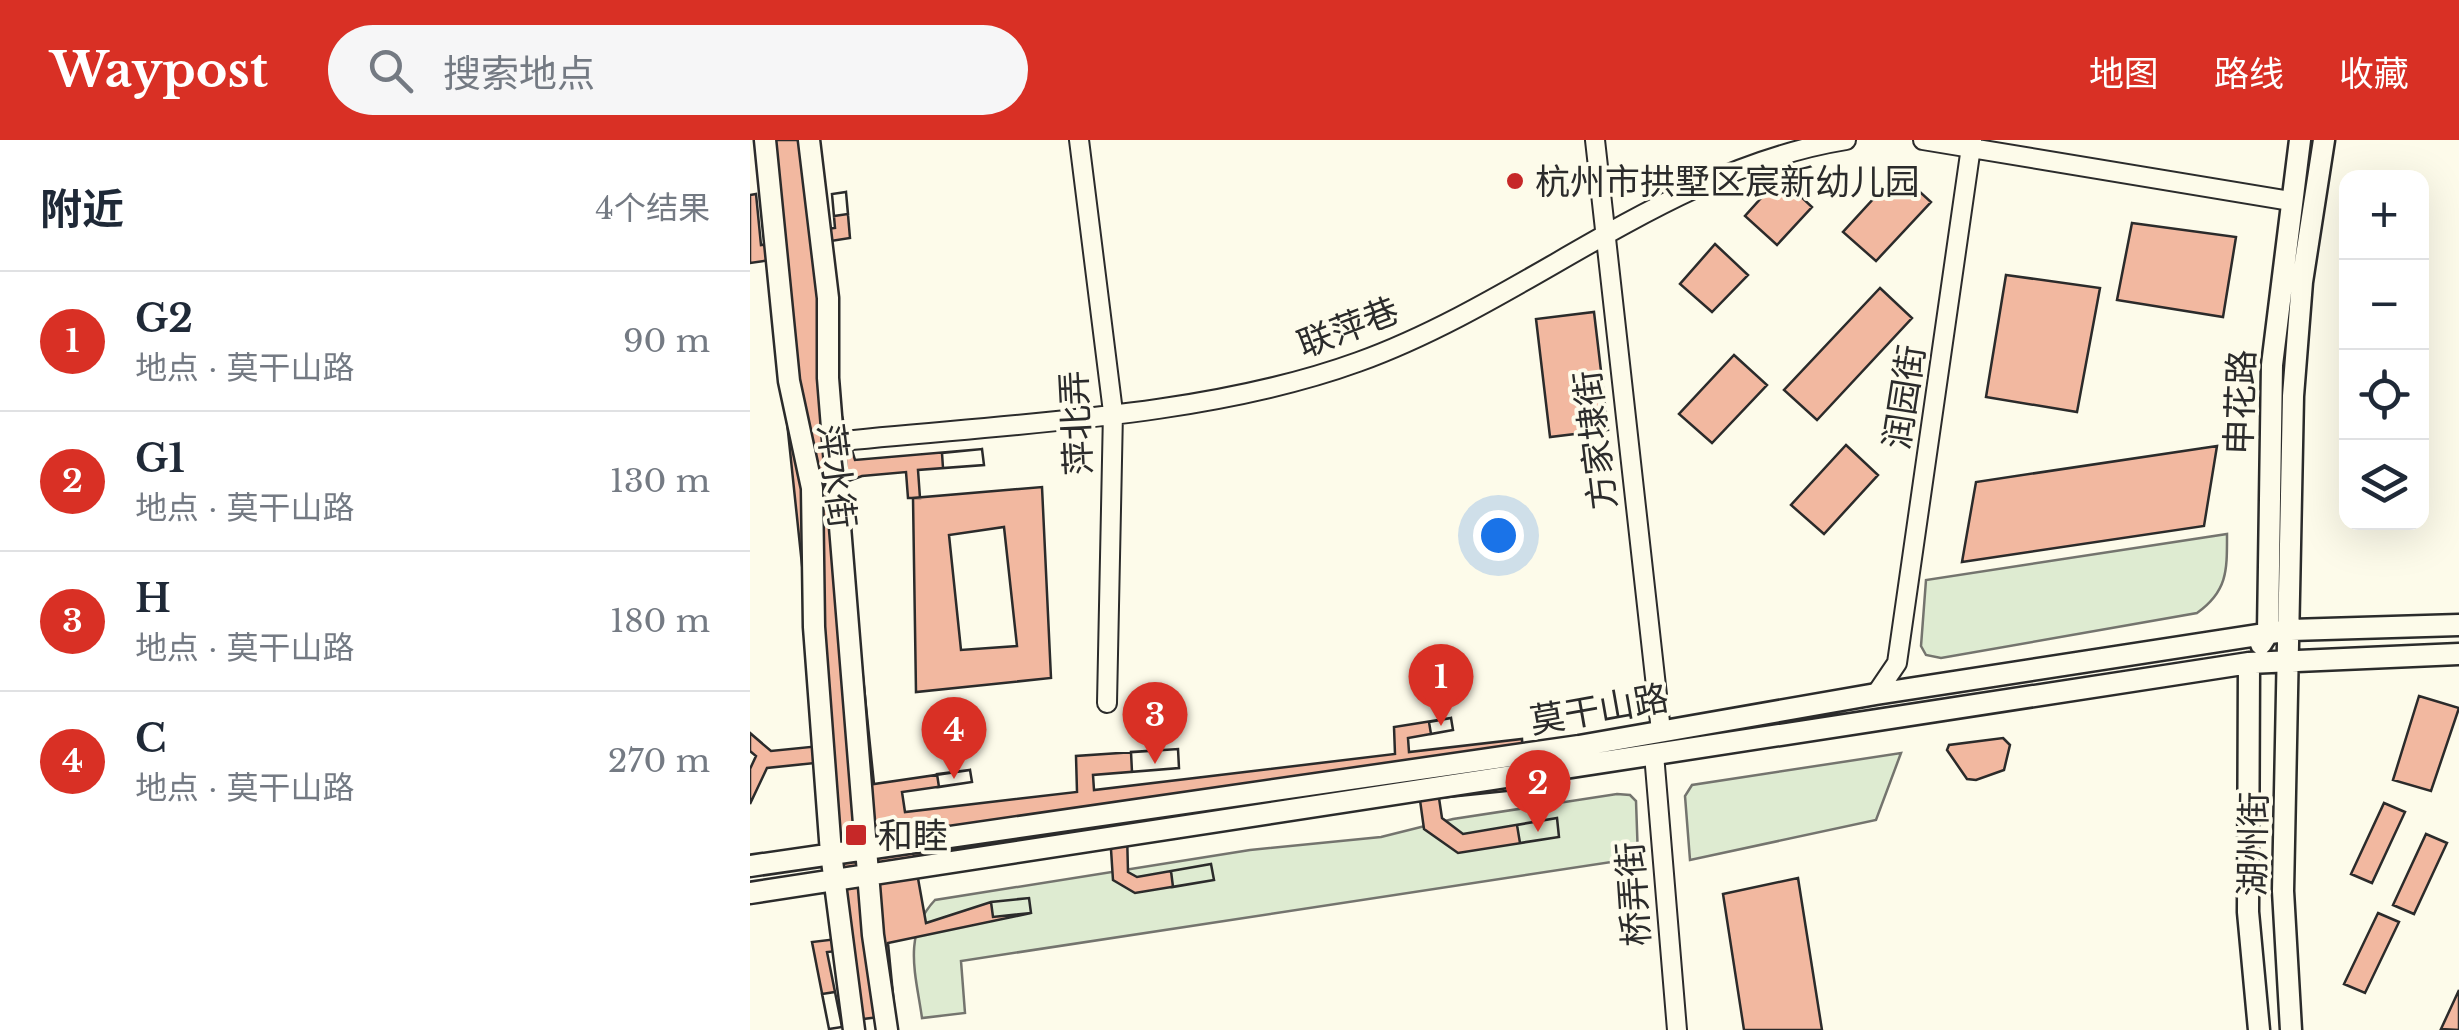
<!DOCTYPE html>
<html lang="zh">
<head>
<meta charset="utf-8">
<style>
  body { margin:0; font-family:"Libre Baskerville","Noto Sans SC",serif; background:#f6f6f7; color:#1f2937 }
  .controls { position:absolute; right:30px; top:30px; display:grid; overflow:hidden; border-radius:20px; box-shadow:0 10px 40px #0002 }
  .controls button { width:90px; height:90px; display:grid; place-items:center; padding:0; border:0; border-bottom:2px solid #e0e1e3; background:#fff; color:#1f2937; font:50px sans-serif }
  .you { position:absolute; left:748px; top:395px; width:35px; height:35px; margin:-25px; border:8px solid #fff; border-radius:50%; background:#1a73e8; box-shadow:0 0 0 15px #1a73e833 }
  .badge { display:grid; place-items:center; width:65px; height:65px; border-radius:50%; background:#d93025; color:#fff; font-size:32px; font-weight:700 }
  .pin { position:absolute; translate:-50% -82px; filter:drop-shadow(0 2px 5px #0008) }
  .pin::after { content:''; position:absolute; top:52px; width:35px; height:30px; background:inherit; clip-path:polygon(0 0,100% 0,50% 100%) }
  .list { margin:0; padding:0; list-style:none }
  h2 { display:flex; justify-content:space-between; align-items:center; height:130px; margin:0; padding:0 40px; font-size:42px }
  h2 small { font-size:32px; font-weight:400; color:#747a83 }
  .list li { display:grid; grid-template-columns:65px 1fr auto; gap:30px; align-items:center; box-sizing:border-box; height:140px; padding:0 40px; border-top:2px solid #e0e1e3 }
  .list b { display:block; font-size:38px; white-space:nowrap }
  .list p { margin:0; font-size:32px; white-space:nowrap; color:#747a83 }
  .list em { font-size:32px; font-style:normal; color:#747a83 }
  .icon { flex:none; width:55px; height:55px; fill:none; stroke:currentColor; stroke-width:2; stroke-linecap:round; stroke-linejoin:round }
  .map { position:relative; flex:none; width:1709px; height:890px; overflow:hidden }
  header { display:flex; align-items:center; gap:60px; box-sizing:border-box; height:140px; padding:0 50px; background:#d93025; color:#fff }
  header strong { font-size:48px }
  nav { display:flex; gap:55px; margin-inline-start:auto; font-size:35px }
  .search { width:700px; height:90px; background:#f6f6f7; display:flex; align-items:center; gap:25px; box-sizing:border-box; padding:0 35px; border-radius:55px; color:#747a83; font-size:38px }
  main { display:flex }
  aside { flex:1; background:#fff }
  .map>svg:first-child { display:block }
  .green { fill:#deebd1; stroke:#74746e; stroke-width:2.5 }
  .building { fill:#f2b8a0; stroke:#2b2b2b; stroke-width:2.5; fill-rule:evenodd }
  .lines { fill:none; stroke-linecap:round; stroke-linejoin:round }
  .minor-casing { stroke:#2b2b2b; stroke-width:22 }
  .major-casing { stroke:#2b2b2b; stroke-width:25 }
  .minor { stroke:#fdfbea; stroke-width:18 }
  .major { stroke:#fdfbea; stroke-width:20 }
  .poi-dot { fill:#c62828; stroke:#fdfbea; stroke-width:4 }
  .labels { text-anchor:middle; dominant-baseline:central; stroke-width:8; stroke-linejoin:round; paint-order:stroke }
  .poi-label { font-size:35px; fill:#2b2b2b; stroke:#fdfbea; text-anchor:start }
  .street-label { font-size:35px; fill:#2b2b2b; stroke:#fdfbea }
</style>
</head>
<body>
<header>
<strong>Waypost</strong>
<div class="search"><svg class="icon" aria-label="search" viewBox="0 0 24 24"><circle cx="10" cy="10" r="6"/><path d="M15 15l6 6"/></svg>搜索地点</div>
<nav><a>地图</a><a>路线</a><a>收藏</a></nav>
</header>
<main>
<aside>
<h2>附近<small>4个结果</small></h2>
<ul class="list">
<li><span class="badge">1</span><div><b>G2</b><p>地点 · 莫干山路</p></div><em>90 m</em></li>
<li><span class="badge">2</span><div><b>G1</b><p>地点 · 莫干山路</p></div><em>130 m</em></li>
<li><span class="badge">3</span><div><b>H</b><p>地点 · 莫干山路</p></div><em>180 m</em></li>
<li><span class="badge">4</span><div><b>C</b><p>地点 · 莫干山路</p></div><em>270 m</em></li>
</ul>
</aside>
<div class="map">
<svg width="1709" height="890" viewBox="0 0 1709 890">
  <rect width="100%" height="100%" fill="#fdfbea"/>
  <path class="green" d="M1477 394C1477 430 1478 451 1447 473L1191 518 1176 515 1171 506 1176 440Z
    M1151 613 1126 680 940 720 935 656 942 645Z
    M867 654 880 655 886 661 888 718 211 821 215 873 172 878C166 835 152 795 185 760L500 710 631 697 703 679Z"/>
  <path class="building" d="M7 0H56L67 90 85 88 82 54 96 52 100 98 68 103 88 263 105 320 232 309 234 325 168 330 170 358H158L156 332 112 336 93 343 124 644 220 630 222 642 152 652 155 672 327 652 326 616 428 609 429 628 343 635 344 650 645 614 644 587 701 578 703 590 658 598 659 612 772 599 775 649 689 658 692 678 713 694 807 678 809 697 708 713 674 689 670 660 377 692 378 732 387 737 461 724 464 740 385 753 363 740 360 694 164 716 176 783 241 762 279 758 281 773 138 803 145 875 105 880 97 810 77 812 92 887 79 889 62 802 96 798 74 622 17 628 0 664V629L6 616 0 611V593L21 611 71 606 20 120 0 123V55L6 54 11 105 19 104Z
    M1148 32 1181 62 1126 121 1093 92Z
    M1030 37 1062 67 1027 105 995 76Z
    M96 52 98 74 84 76 82 54Z
    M1382 83 1486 97 1473 177 1367 160Z
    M965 104 998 135 962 172 930 144Z
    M1256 135 1350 148 1327 272 1236 257Z
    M1130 148 1162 178 1067 280 1034 250Z
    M844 172 858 290 800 297 786 179Z
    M984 215 1017 245 962 303 929 274Z
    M1096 305 1128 335 1074 394 1041 365Z
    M1467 306 1454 386 1212 422 1226 342Z
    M232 309 234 325 193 328 192 313Z
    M292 347 301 538 166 552 163 358ZM254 387 267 506 211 510 199 395Z
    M1669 556 1709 568 1681 651 1643 640Z
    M701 578 703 590 681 594 679 582Z
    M1253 598 1260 605 1254 630 1226 640 1217 639 1197 610 1199 605Z
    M428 609 429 628 382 632 381 612Z
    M220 630 222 642 189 647 187 634Z
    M1634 663 1655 672 1622 743 1601 734Z
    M807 678 809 697 770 703 767 685Z
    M1676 694 1697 703 1664 774 1643 765Z
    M461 724 464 740 423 747 421 731Z
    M1048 738 1072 890H994L973 754Z
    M279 758 281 773 243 777 241 762Z
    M1628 773 1649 782 1615 853 1594 844Z
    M1709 850V890L1691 889Z
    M85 852 92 887 79 889 72 854Z"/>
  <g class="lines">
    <g class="minor-casing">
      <path id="minor" d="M329 0 363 272 357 563
        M845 0 911 591
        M1173 0 1540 61
        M83 302C250 284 451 279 608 222 777 161 916 29 1096 0
        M1126 554 1147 523 1222 0
        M904 614 927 890"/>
    </g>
    <g class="major-casing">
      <path id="major" d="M15 0 39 241 62 348 64 487 81 713 104 890
        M59 0 78 158V238L123 795 137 890
        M1511 504 1518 493 1522 225 1550 0
        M1499 523 1498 772 1509 890
        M0 726 829 606 1126 554 1541 490 1709 485
        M0 753 1499 523 1709 514
        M1541 890 1533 751 1543 256 1552 142 1574 0"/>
    </g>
    <use href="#minor" class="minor"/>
    <use href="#major" class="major"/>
  </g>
  <g class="poi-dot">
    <circle cx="765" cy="41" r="10"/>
    <rect x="94" y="683" width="24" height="24" rx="5"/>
  </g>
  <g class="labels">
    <g class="poi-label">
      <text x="785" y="41">杭州市拱墅区宸新幼儿园</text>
      <text x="128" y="695">和睦</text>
    </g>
    <g class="street-label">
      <text transform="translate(598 187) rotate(-21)">联萍巷</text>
      <text transform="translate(1154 257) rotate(-81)">润园街</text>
      <text transform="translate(1490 262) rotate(-88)">申花路</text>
      <text transform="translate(326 283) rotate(-93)">萍北弄</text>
      <text transform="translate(845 300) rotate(-97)">方家埭街</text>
      <text transform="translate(87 336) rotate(83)">萍水街</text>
      <text transform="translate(849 569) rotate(-10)">莫干山路</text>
      <text transform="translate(1503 704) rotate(-89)">湖州街</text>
      <text transform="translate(883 754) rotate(-94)">桥弄街</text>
    </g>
  </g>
</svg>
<div class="controls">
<button>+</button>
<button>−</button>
<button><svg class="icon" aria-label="locate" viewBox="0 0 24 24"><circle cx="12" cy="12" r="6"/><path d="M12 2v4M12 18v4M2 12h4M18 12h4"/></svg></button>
<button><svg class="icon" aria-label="layers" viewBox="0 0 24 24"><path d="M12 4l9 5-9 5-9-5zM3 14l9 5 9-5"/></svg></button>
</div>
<div class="you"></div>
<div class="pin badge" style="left:691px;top:586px">1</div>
<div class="pin badge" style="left:788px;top:692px">2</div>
<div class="pin badge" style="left:405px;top:624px">3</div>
<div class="pin badge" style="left:204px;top:639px">4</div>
</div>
</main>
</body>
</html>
